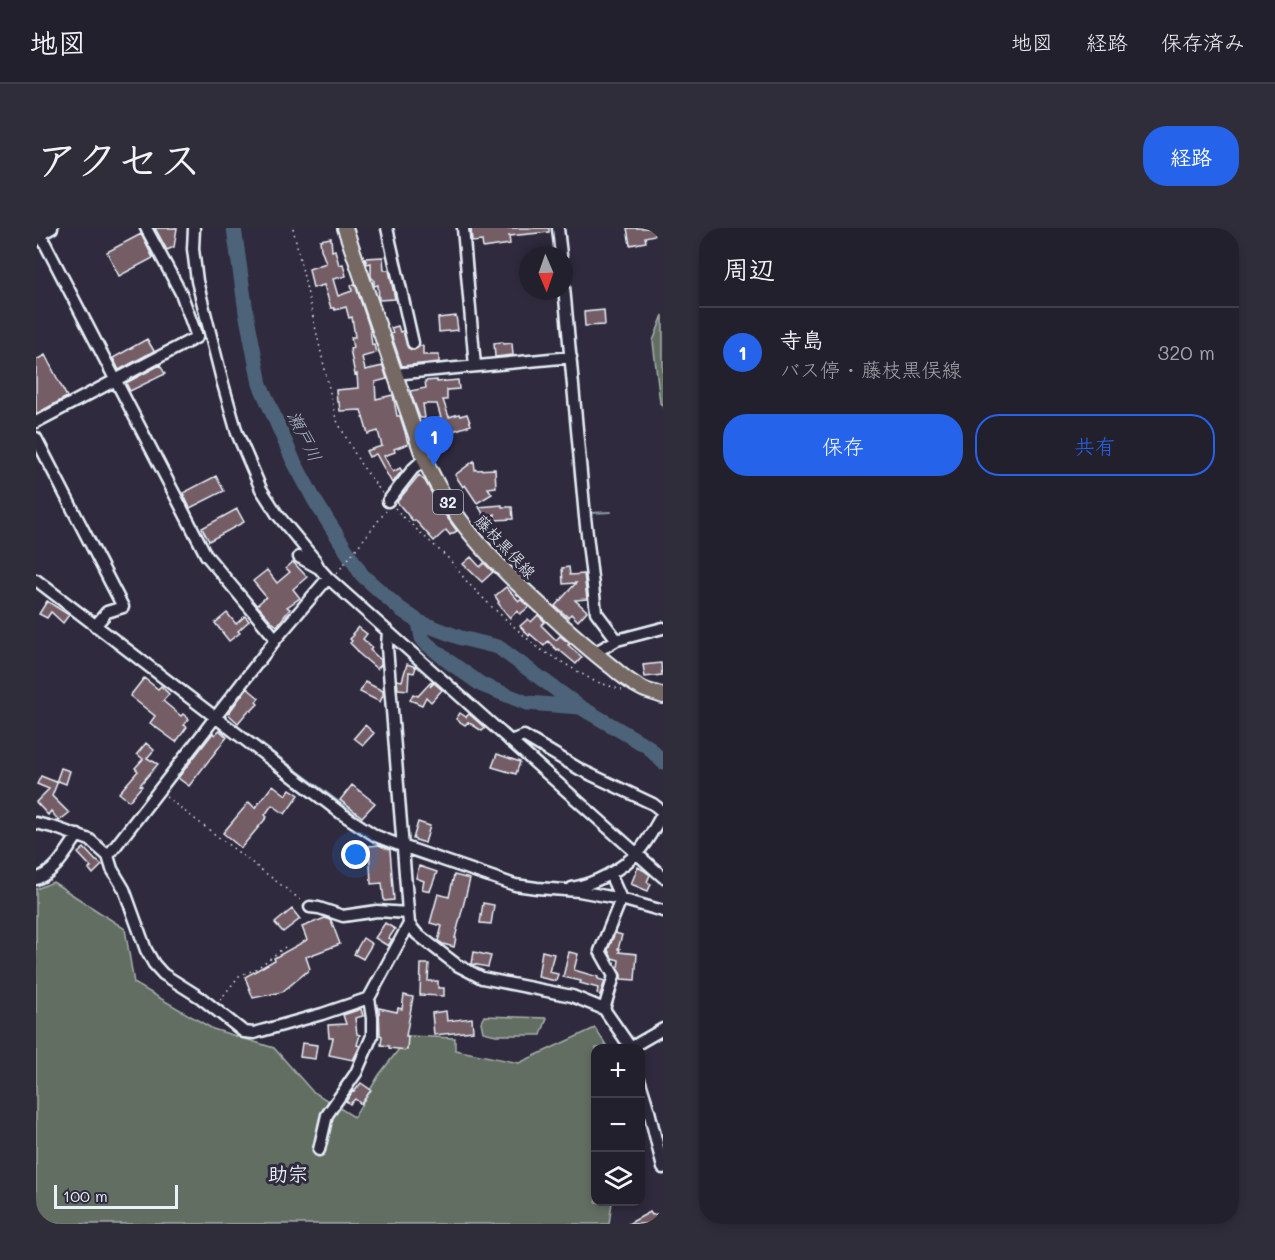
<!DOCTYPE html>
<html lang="ja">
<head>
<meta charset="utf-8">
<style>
  body { margin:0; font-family:Mali,"Klee One",sans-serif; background:#2f2d3a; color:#f1f3f6 }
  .controls { position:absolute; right:18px; bottom:18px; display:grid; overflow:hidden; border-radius:12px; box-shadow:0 3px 9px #0003 }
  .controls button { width:54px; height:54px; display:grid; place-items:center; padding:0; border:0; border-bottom:2px solid #403e4a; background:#23202e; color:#f1f3f6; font:30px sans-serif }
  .compass { position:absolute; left:483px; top:18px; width:54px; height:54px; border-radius:50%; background:#23202e; box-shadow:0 3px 9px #0003; rotate:178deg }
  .scale { position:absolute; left:18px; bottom:15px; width:124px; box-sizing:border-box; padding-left:6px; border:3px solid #e8f1f8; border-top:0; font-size:16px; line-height:21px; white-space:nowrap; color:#e8f1f8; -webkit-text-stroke:4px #2f2a3d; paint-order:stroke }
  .you { position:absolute; left:320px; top:627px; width:21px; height:21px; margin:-15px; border:4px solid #fff; border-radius:50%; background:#1a73e8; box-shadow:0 0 0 9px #1a73e833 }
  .badge { display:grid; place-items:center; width:39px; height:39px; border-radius:50%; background:#2563eb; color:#fff; font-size:20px; font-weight:700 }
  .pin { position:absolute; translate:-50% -50px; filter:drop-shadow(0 2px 3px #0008) }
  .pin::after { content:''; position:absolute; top:32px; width:21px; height:18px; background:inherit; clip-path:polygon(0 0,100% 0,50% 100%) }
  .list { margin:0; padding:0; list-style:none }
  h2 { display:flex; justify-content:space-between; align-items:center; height:78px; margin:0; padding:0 24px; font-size:26px }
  h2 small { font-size:20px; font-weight:400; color:#a3a3aa }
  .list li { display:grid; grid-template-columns:39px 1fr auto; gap:18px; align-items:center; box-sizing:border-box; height:90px; padding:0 24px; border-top:2px solid #403e4a }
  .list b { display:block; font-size:22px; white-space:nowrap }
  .list p { margin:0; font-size:20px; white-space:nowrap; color:#a3a3aa }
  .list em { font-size:20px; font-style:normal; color:#a3a3aa }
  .actions { display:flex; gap:12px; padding:18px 24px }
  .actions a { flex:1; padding:14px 0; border:2px solid #2563eb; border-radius:24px; text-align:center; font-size:21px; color:#2563eb }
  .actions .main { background:#2563eb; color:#fff }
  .icon { flex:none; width:33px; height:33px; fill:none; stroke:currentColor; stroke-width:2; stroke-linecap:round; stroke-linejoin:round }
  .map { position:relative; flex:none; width:627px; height:996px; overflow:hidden; border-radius:24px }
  header { display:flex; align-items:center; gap:36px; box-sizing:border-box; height:84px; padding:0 30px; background:#23202e; border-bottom:2px solid #403e4a }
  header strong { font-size:28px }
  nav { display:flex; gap:33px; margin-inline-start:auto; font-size:21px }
  .intro { display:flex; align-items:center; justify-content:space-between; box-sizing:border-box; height:144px; padding:0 36px }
  h1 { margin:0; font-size:42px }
  .button { padding:15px 27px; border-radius:24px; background:#2563eb; color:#fff; font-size:21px; font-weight:700 }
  main { display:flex; gap:36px; padding:0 36px }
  aside { flex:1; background:#23202e; border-radius:24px; box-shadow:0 3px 9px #0003 }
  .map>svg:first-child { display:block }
  .green { fill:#636e62; stroke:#a6b0ad; stroke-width:1.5 }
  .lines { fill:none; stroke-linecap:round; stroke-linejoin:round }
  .stream { stroke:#8b9cac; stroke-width:2 }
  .river { stroke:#4d6379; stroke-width:15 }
  .building { fill:#755d66; stroke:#e8f1f8; stroke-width:1.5 }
  .minor-casing { stroke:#e8f1f8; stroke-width:15 }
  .major-casing { stroke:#e8f1f8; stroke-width:18 }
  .path { stroke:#e8f1f8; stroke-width:1.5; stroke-dasharray:1.5 4.5; stroke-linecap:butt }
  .minor { stroke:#2f2a3d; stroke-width:10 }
  .major { stroke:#766964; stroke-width:14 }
  .labels { text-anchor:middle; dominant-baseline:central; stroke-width:6; stroke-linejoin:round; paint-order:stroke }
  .shield { fill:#2f2a3d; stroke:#b0b5c0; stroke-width:1.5 }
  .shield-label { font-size:15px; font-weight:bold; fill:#e8f1f8 }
  .street-label { font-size:16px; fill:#e8f1f8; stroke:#2f2a3d }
  .water-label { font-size:18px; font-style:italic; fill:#aab8c5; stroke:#2f2a3d }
  .quarter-label { font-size:20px; font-weight:bold; fill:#e8f1f8; stroke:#2f2a3d }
</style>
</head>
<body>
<header>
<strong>地図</strong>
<nav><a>地図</a><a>経路</a><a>保存済み</a></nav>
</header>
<div class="intro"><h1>アクセス</h1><a class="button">経路</a></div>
<main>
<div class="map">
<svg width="627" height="996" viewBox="0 0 627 996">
  <rect width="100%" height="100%" fill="#2f2a3d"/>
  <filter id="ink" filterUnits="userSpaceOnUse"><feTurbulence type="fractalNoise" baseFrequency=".0167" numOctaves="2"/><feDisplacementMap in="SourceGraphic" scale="12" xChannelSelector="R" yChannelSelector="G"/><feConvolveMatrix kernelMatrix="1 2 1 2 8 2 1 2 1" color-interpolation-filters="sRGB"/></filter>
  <g filter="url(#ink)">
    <path class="green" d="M627 87V179L624 175 617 113Z
      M17 654 89 701 98 755 177 801 238 820 276 863 318 889 343 847 373 808 419 810V822L483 835 559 800 572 820H560V974H576L573 996H0V661Z
      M448 788 511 790 505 807H460L447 804 445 794Z"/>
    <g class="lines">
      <path class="stream" d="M530 28 532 59
        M545 190 546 202
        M554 285 575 284
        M0 345 61 391
        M65 394 180 482
        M187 487 319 586"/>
      <path class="river" d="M198 0 210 84 224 156 257 232 279 273 326 347 363 380 383 394 425 410 462 419 544 479 611 518 627 534
        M383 394 386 410 390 415 412 433 446 457 491 475 544 479"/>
    </g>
    <path class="building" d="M119 0H141L138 19 131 22Z
      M435 0H513V4L473 8 474 16 447 20 446 13 436 14Z
      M591 0H627V5L609 9 610 14 594 17Z
      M105 6 117 30 83 48 71 24Z
      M295 10 296 23 299 22 303 37 307 36 310 48 297 51 302 68 316 63 315 57 319 56 334 101 336 117 338 116 340 125 326 129 329 142 347 138 351 151 339 154 340 171 357 167 361 188H364L369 204 372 216 358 221 359 224 348 228 357 244 364 240 366 243 356 255 340 226 333 229 330 223 346 218 342 203 332 206 325 182 304 183 303 174H301L300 162 322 160 321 146 319 147 314 121 317 120 315 109H319L316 89 313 90 310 79 299 82 298 80H295L288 57 277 60 273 41 290 35 285 21 284 12Z
      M347 29 348 42H353L359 71 343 72 342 57 338 58V52L335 49V35L331 36 329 30Z
      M568 82 569 97 549 98 548 84Z
      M420 88 422 102 403 104 402 90Z
      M362 98 364 104 367 103 372 120 378 122 384 118H387V127H403V134L366 138 355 106 357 105 355 100Z
      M111 111 118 123 83 142 77 130Z
      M467 114 468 116 476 115 477 127 459 129 458 115Z
      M9 127 31 169 0 186V132Z
      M124 137 129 146 94 163 90 155Z
      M401 152V154L422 152 423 161 411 162V172H407L413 189 423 186 424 188 431 186 435 197 414 204V206L396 207 393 192 405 190 401 176H387L389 190H384L374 163 390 160 389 153Z
      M438 233 439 242 459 241 460 259 452 260 456 266 441 275 429 257 427 259 419 247Z
      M383 247 389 253 400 273H399L421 303 414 307 410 302 398 313 379 292 377 293 361 274Z
      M180 248 188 263 154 280 147 265Z
      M466 277V279H476L477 291 459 292V286L450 291 443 279Z
      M201 281 208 294 173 313 166 300Z
      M435 329 444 339 448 335 457 344 446 354 427 336Z
      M257 334 271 349 257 361 264 370 251 379 254 381 241 398 236 394 221 377 230 369 217 353 231 342 241 355 254 344 250 340Z
      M533 339 534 347 548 346 551 371 539 372 551 383 542 393 535 386 532 389 519 378 540 355 527 356 526 340Z
      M470 359 483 373 485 372 493 379 484 386 481 383 474 390 462 375 463 374 459 368Z
      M11 373 33 387 27 395 15 384 11 390 3 386Z
      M191 385 200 396 209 388 213 393 202 403 204 405 193 413 179 395Z
      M502 387 509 394 505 397 520 412 524 408 534 416 532 417 546 429 540 436 522 421 521 422 512 413 508 418 494 406 493 408 484 398 492 391 495 394Z
      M322 399 331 406 327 411 336 420 334 422 345 432V437L341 441 321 424 322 423 314 415 316 413 314 411 318 407 316 406Z
      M625 435 626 447 609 449 607 437Z
      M371 436 380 439 378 445 373 444 372 462 362 461 361 452 366 453Z
      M108 450 122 461 125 458 133 466 127 473 145 488 147 486 153 491 148 497 151 499 140 514 114 495 119 488 94 468Z
      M396 453 397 454 394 459 398 455 406 462 395 474 390 469 386 477 374 472 377 466 382 468Z
      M329 454 347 463V467L344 474 324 464Z
      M211 460 223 470 220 474 222 476 215 483 213 482 202 495 192 486Z
      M424 485 430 489 433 486 449 500 446 503 432 494 429 497 420 491Z
      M329 497 338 505 327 517 318 510Z
      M183 502 191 509 153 558 142 550 177 505 179 507Z
      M110 515 118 522 111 530 122 536 104 557 106 558 93 573 83 565 102 543 99 540 107 531 101 526Z
      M461 526 484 534 480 546 456 539Z
      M25 540 34 543 30 556 22 553 16 568 33 585 23 593 15 583 12 587 0 574 13 561 1 556 5 548 20 554Z
      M237 557 250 567 254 561 263 567 249 586 236 577 229 587 231 589 205 620 187 605 213 574 219 580Z
      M316 557 339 575 326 589 304 572Z
      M382 594 394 598 389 615 377 611Z
      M343 617 354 622 358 672 348 673 346 655 335 656 333 618Z
      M48 620 60 633H61L66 637 57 646 53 641 55 639 42 625Z
      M383 638 401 644 394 663 386 661 388 653 380 650Z
      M602 639 607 642 614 647 611 654 615 656 612 663 595 656Z
      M418 647 434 651 419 710H420L418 719 407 716 402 713 406 698 394 695 402 666 413 669Z
      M447 675 458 677 455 696 444 695Z
      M256 681 264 691 247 704 239 695Z
      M289 690 295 692 304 716 270 729 274 741 246 764 217 770 209 749 239 732 238 730 271 712 266 699Z
      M349 695 359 701 353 710 356 712 352 718 339 710Z
      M579 705 586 707 582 721H584L583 724 601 726 599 752 585 751V747L582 740 583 732 576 730 572 722Z
      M327 710 336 716 327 731 318 726Z
      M506 723 518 726 513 744 522 746 520 753 502 749Z
      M438 724 455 728 452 739 436 736Z
      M533 724 542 726 538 742 562 749V751L569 753 564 767 561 766 562 760 544 755 545 753 527 749Z
      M385 736H393L392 753H402V760H408V768L384 767Z
      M368 767 377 769 370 808H372L371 822 353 820V818L345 817 346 808 344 807 343 780 361 784 362 780 366 781Z
      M325 781 327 788 319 790 321 806 324 807 321 817 324 818 317 832 293 827 297 810H293L292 797 310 796 307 787Z
      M410 783 411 793 436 790 437 803 398 807 396 785Z
      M266 815 281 817 279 831 264 829Z
      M325 855 335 862 325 876 319 871 314 876 310 873 317 863 318 864Z
      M614 984 616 987 627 985V996H592Z"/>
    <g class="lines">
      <g class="minor-casing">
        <path id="minor" d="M1 0 170 327 240 411
          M158 0 157 21 161 53 187 156 201 205 225 261 241 286 279 332 283 340
          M351 0 377 115
          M427 0 439 138
          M522 0 525 27
          M0 9 16 0
          M528 59 549 289 560 384 581 412
          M358 146 535 129
          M0 194 161 109 145 65 110 0
          M0 210 87 379 71 384 59 398
          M352 273 377 241 388 231
          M263 329 283 340 292 350 627 649
          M292 350 240 411 72 628 76 641 88 661 110 722 118 736 127 746 165 770 208 804 218 805 286 786 333 770 373 696
          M0 352 306 586 340 608 366 618 479 657 501 660 543 663 585 671 627 683
          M352 403 351 419 373 696 381 706 421 737 446 750 536 768 568 781 595 820
          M558 425 581 412 627 400
          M474 513 488 508 545 542 617 576 627 584
          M0 595 20 600 54 612 72 628
          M0 651C21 643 29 625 42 607
          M536 660C558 656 585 642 601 625 612 614 619 598 627 585
          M274 679 283 680 307 688 341 683 372 685
          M568 781 578 748 564 723 585 671 574 646
          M594 820 627 801
          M604 854 613 883 627 940
          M283 922 291 887 320 845 336 808V790L333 770"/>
      </g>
      <g class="major-casing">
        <path id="major" d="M309 0 385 222C412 294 471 347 527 398 543 412 559 426 576 439 585 447 595 455 605 460 612 464 620 465 627 468"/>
      </g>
      <path class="path" d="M257 0 300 191 324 235 346 265
        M359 280 367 289 413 331 432 355 456 379 502 420 558 453 586 462
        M301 345 350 283
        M130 569 266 673
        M184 772 203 748 220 741 249 719"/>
      <use href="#minor" class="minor"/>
      <use href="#major" class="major"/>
    </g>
  </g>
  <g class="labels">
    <rect class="shield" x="397" y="262" width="30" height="24" rx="4.5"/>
    <g class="shield-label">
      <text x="412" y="274">32</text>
    </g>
    <g class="street-label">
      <text transform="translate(470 318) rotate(47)">藤枝黒俣線</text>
    </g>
    <g class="water-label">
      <text transform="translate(269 208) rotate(64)">瀬戸川</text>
    </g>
    <g class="quarter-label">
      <text x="252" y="945">助宗</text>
    </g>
  </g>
</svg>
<div class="controls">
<button>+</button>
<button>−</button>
<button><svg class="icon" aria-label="layers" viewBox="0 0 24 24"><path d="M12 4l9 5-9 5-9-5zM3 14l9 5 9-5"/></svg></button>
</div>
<svg class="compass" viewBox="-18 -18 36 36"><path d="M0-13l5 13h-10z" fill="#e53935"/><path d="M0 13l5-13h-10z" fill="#a3a3aa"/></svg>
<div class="scale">100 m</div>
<div class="you"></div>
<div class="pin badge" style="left:398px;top:238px">1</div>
</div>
<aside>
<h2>周辺<small></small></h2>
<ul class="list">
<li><span class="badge">1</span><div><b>寺島</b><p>バス停 · 藤枝黒俣線</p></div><em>320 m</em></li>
</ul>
<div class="actions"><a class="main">保存</a><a>共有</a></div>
</aside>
</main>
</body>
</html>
